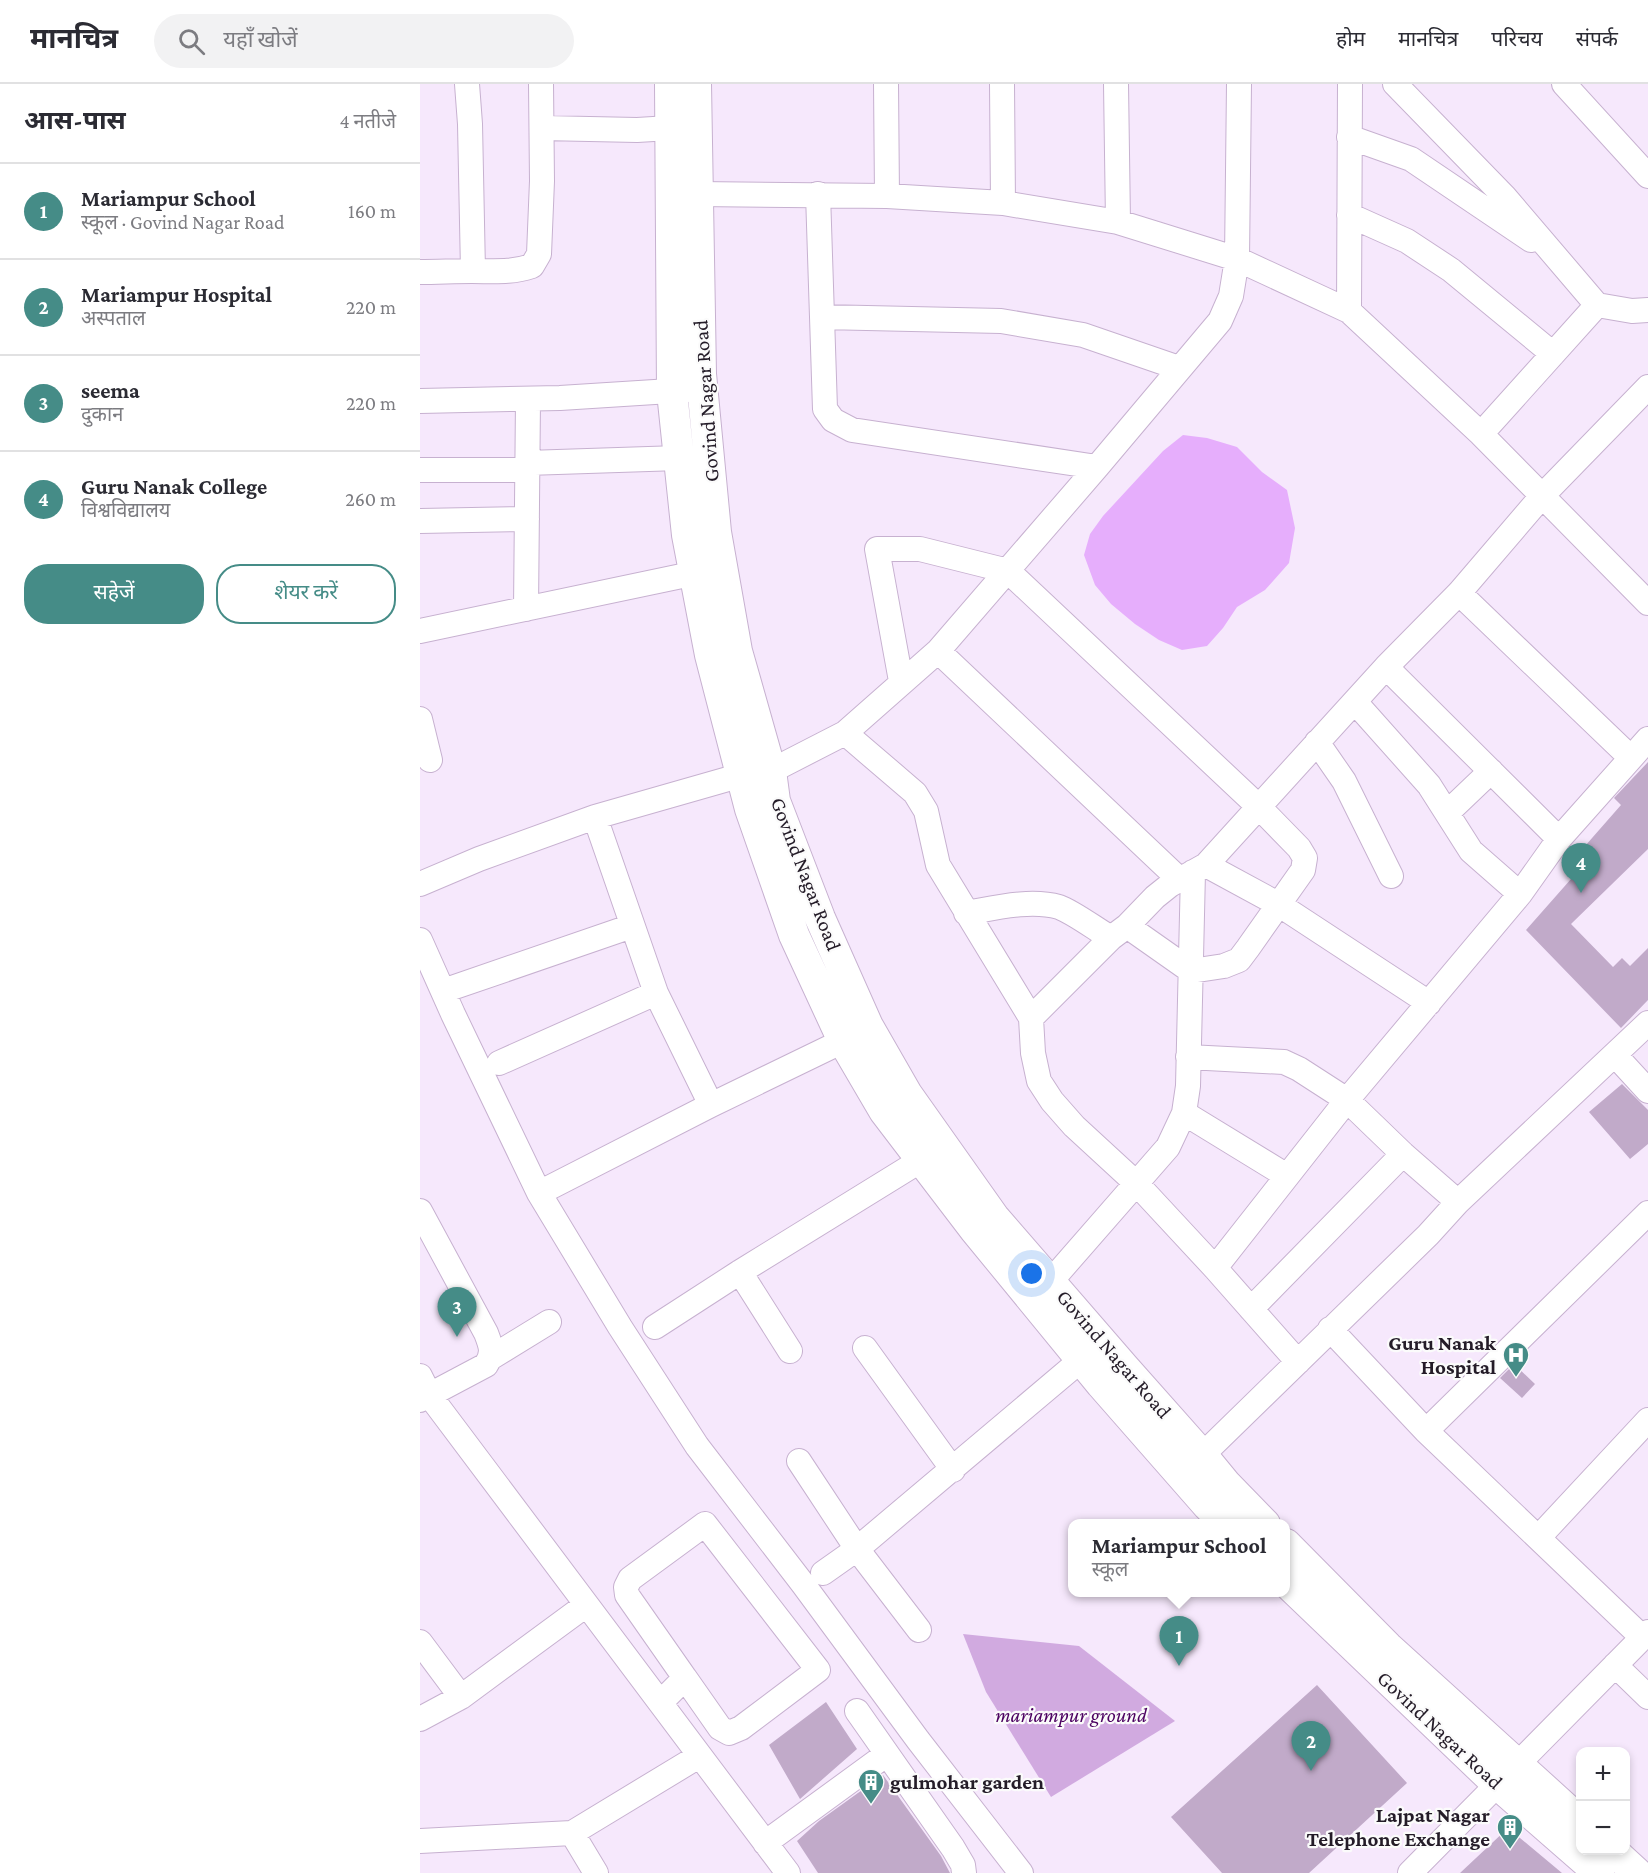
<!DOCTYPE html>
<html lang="hi">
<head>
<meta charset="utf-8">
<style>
  body { margin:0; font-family:"Crimson Pro","Noto Sans Devanagari",serif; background:#f2f2f3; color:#2b2b33 }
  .controls { position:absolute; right:18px; bottom:18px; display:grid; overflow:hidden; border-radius:12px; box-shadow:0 3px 9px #0003 }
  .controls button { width:54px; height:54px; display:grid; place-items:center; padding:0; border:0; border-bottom:2px solid #e1e1e2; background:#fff; color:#2b2b33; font:30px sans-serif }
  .you { position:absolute; left:612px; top:1190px; width:21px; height:21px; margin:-15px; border:4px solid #fff; border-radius:50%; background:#1a73e8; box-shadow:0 0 0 9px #1a73e833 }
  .badge { display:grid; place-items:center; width:39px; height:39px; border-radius:50%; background:#458c87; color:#fff; font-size:20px; font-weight:700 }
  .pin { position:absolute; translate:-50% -50px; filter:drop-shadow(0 2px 3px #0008) }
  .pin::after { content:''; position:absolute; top:32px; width:21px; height:18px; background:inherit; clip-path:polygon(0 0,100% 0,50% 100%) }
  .popup { position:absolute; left:648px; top:1435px; width:222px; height:78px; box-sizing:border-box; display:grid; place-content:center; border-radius:12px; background:#fff; filter:drop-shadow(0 2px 4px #0005); font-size:20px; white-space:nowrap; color:#7c7c81 }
  .popup b { font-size:22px; color:#2b2b33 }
  .popup::after { content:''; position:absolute; left:50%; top:100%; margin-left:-12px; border:12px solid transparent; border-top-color:#fff }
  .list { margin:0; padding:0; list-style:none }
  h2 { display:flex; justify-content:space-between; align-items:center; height:78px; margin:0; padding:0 24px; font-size:26px }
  h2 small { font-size:20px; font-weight:400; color:#7c7c81 }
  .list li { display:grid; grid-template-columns:39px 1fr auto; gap:18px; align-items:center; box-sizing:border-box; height:96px; padding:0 24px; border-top:2px solid #e1e1e2 }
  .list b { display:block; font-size:22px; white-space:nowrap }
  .list p { margin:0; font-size:20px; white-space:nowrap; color:#7c7c81 }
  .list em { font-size:20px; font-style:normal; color:#7c7c81 }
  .actions { display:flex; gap:12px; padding:18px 24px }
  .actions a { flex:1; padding:14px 0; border:2px solid #458c87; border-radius:24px; text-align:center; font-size:21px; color:#458c87 }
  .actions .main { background:#458c87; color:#fff }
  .icon { flex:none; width:33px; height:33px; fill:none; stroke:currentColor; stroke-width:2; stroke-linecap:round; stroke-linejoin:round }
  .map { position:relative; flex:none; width:1228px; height:1789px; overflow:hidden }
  header { display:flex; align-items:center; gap:36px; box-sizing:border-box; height:84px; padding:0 30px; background:#fff; border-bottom:2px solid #e1e1e2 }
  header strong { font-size:28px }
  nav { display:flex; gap:33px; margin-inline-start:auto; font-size:21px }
  .search { width:420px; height:54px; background:#f2f2f3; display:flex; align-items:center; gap:15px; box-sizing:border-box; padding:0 21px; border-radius:33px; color:#7c7c81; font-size:22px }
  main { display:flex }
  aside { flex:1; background:#fff }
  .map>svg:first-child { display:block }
  .green { fill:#d1aae0 }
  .water { fill:#e6aefc }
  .building { fill:#c1aac9 }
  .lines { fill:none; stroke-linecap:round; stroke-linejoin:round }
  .minor-casing { stroke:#c7b1d0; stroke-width:26 }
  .major-casing { stroke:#c7b1d0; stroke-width:32 }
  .minor { stroke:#fff; stroke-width:24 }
  .major { stroke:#fff; stroke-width:30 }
  .labels { text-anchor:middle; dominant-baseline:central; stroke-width:4.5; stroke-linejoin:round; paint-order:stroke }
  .street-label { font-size:21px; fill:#241c28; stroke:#fbfbfb }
  .poi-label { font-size:21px; font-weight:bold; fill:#241c28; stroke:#fbfbfb; text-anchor:end }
  .park-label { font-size:21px; font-style:italic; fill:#4b0060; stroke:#fbfbfb }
</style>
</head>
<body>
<header>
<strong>मानचित्र</strong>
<div class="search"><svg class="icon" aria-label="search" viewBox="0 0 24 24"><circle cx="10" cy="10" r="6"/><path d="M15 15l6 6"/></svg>यहाँ खोजें</div>
<nav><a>होम</a><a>मानचित्र</a><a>परिचय</a><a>संपर्क</a></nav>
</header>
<main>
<aside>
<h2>आस-पास<small>4 नतीजे</small></h2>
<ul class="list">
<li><span class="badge">1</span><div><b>Mariampur School</b><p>स्कूल · Govind Nagar Road</p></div><em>160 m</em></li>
<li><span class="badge">2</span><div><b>Mariampur Hospital</b><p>अस्पताल</p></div><em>220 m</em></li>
<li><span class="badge">3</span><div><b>seema</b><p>दुकान</p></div><em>220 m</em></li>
<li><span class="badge">4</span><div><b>Guru Nanak College</b><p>विश्वविद्यालय</p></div><em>260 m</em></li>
</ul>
<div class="actions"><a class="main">सहेजें</a><a>शेयर करें</a></div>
</aside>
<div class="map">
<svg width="1228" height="1789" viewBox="0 0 1228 1789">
  <rect width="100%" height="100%" fill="#f6e8fc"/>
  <path class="green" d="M543 1550 659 1562 755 1637 631 1713 566 1608Z"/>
  <path class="water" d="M763 351 787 354 817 363 842 388 867 406 875 444 869 479 845 506 817 523 803 544 787 562 762 566 739 556 715 540 691 520 675 501 664 471 670 450 683 432 743 367Z"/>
  <path class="building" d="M1228 678V765L1151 840 1193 883 1202 874 1210 882 1228 864V916L1201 944 1106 846 1166 778 1158 770 1201 721 1194 714Z
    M1202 1000 1228 1026V1060L1210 1075 1169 1028Z
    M1094 1280 1115 1300 1102 1314 1080 1294Z
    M897 1601 987 1699 889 1789H802L751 1733Z
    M406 1618 437 1665 380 1715 349 1661Z
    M463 1691 521 1772 530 1789H398L377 1757 399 1737Z
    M1088 1744 1142 1789H1040Z"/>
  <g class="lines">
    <g class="minor-casing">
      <path id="minor" d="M47 0 50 40 53 187
        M466 0 467 112
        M582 0 583 119
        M696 0 698 138
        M975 0 1084 112 1177 221 1212 227 1228 226
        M1144 0 1228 92
        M122 44 217 46 250 44
        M929 53 991 75 1111 156
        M277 110 467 112 583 119 698 138 817 175 929 227 1061 350 1228 519
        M398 110 405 325 413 336 432 346 677 383
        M929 131 987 157 1031 186 1133 270
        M0 188C17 188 35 187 52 187 74 187 91 189 112 182L119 170 122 97 121 0
        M929 227 930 0
        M402 233 581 237 663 251 759 284
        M0 317 140 314 282 305
        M1061 350 1177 221
        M107 379 259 374
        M0 386H107
        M0 437 107 435
        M1039 509 1211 674
        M106 525 108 316
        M0 547 276 489
        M518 567 760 796
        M966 583 1139 755
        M481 597 457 465H500L588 487 840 724 879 764 885 774 883 786 828 864 819 876 804 882 771 887 707 842
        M935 618 1009 701 1051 767 1100 810
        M0 635 10 676
        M425 649 495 709 506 727 518 781 611 934 613 969 619 997 632 1017 654 1042 717 1100 795 1184 878 1278
        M897 658 924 697 971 792
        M1027 729 1071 687
        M175 733 236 909 291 1021
        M786 781 858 820 1009 919
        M0 800 59 775 175 733 322 691 351 687 425 649 518 567 677 383 800 237 811 212 817 175 819 0
        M546 829C575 824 610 815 639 823 653 828 677 846 691 854
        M0 856 33 930 119 1109
        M23 907 212 842
        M611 934 691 854 707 842 735 813 750 801 786 781 966 583 1039 509 1122 412 1228 303
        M423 957 291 1021 119 1109 200 1243 277 1362 383 1500 498 1656 601 1789
        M1195 971 1228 1007
        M768 973 864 978 879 985 927 1016 983 1070 1038 1118
        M79 979 236 909
        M764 1029 867 1092
        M0 1127 66 1249C71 1262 74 1269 66 1281L0 1316
        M795 1184 927 1016 1100 810 1139 755 1228 655
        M320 1188 370 1267
        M631 1197 748 1063 764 1029 768 1002 773 788
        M831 1225 983 1070
        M235 1243 320 1188 516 1067
        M910 1245 1006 1347 1223 1554
        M445 1264 533 1386
        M72 1273 129 1238
        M0 1292 10 1312 368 1789
        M1006 1347 1228 1129
        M379 1377 437 1465 499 1546
        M769 1384 1008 1151 1038 1118 1228 939
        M1119 1453 1228 1336
        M403 1489 437 1465 661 1276
        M0 1558 41 1613
        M1195 1581 1228 1613
        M241 1618 265 1594 300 1644 309 1649 321 1644 398 1586 285 1440 210 1495 206 1503 207 1511 265 1594
        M437 1627 533 1764 543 1781 544 1789
        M0 1635 41 1613 166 1521
        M0 1757 152 1749
        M345 1759 467 1670
        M176 1789 152 1749 279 1672
        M990 1789 1228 1548"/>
    </g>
    <g class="major-casing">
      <path id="major" d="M250 0 252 308 267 451 290 571 330 725 374 851 423 957 464 1027 554 1145 681 1300 788 1422 806 1440
        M276 0 281 290 296 448 317 567 351 687 355 717 400 834 448 942 487 1010 574 1133 704 1283 783 1372 806 1400 845 1440
        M866 1460 968 1563 1160 1737
        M866 1498 1077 1700 1179 1789
        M1192 1766 1217 1789"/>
    </g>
    <use href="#minor" class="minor"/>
    <use href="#major" class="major"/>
  </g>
  <defs>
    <g id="hospital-pin" transform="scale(1.35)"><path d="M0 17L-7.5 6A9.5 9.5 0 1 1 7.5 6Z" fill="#458c87" stroke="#fbfbfb"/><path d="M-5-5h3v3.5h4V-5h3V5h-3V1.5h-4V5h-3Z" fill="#fff"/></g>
    <g id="building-pin" transform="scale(1.35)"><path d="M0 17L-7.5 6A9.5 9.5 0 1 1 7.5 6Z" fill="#458c87" stroke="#fbfbfb"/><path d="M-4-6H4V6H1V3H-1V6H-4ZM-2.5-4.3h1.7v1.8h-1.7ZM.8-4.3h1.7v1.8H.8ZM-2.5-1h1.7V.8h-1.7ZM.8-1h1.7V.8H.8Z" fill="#fff"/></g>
  </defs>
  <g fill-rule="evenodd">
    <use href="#hospital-pin" x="1096" y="1271"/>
    <use href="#building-pin" x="451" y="1698"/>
    <use href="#building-pin" x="1090" y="1743"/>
  </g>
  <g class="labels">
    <g class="street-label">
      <text transform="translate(286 317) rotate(-94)">Govind Nagar Road</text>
      <text transform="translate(386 790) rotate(69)">Govind Nagar Road</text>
      <text transform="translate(694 1270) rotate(49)">Govind Nagar Road</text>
      <text transform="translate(1020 1646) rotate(43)">Govind Nagar Road</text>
    </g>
    <g class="poi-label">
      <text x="1076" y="1259">Guru Nanak<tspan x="1076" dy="24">Hospital</tspan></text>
      <text x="470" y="1698" text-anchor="start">gulmohar garden</text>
      <text x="1070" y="1731">Lajpat Nagar<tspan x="1070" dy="24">Telephone Exchange</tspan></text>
    </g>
    <g class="park-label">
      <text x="651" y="1631">mariampur ground</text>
    </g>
  </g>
</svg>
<div class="controls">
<button>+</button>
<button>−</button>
</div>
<div class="you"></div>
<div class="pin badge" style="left:759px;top:1582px">1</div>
<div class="popup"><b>Mariampur School</b>स्कूल</div>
<div class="pin badge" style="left:891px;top:1687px">2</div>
<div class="pin badge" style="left:37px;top:1253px">3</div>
<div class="pin badge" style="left:1161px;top:809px">4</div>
</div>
</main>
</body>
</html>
